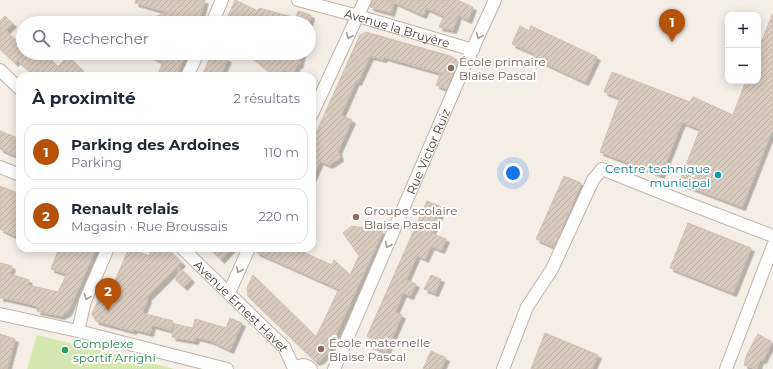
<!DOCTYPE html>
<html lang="fr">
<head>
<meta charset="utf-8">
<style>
  body { margin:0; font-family:Montserrat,sans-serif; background:#f2f2f3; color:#1f2937 }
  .controls { position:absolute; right:12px; top:12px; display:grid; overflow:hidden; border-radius:8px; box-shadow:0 2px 10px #0003 }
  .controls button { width:36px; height:36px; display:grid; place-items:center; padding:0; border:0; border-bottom:1px solid #e0e1e3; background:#fff; color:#1f2937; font:20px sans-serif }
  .you { position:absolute; left:513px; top:173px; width:14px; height:14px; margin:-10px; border:3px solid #fff; border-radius:50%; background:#1a73e8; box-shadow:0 0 0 6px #1a73e833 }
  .badge { display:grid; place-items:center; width:26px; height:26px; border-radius:50%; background:#b45309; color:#fff; font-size:13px; font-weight:700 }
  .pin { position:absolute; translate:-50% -33px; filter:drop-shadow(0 1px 2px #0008) }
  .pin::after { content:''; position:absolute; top:21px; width:14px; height:12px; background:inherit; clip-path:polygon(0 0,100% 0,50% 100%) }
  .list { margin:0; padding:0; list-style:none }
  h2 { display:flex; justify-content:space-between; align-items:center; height:52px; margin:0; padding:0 16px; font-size:17px }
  h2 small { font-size:13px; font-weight:400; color:#747a83 }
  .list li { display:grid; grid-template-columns:26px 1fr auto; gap:12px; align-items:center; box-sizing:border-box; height:56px; margin:0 8px 8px; padding:0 8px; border:1px solid #e0e1e3; border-radius:12px }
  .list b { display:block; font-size:15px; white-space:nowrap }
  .list p { margin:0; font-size:13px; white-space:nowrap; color:#747a83 }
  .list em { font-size:13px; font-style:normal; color:#747a83 }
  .icon { flex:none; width:22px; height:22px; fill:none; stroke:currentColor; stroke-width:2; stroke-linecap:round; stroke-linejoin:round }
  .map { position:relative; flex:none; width:773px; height:369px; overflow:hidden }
  .search { position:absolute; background:#fff; box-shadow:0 2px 10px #0003; left:16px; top:16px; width:300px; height:44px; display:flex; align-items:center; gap:10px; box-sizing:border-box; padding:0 14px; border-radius:22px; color:#747a83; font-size:15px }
  .panel { position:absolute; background:#fff; box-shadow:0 2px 10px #0003; left:16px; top:72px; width:300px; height:180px; border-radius:12px }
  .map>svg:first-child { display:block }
  .pitch { fill:#d5e8af }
  .building { fill:url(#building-hatch); stroke:#d0bfaf; filter:url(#shadow) }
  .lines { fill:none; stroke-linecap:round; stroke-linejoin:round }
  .street-casing { stroke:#bfb5a9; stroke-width:14 }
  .street { stroke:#fff; stroke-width:12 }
  .oneway { stroke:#a39e9a }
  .education-dot { fill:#8d6e63; stroke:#fff; stroke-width:1.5 }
  .culture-dot { fill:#0f9aa8; stroke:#fff; stroke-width:1.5 }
  .leisure-dot { fill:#2e9e5b; stroke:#fff; stroke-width:1.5 }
  .labels { text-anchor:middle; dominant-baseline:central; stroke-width:4; stroke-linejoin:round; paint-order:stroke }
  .street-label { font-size:12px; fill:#473e36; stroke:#fff }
  .education-label { font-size:12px; fill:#785e54; stroke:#fff; text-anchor:start }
  .culture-label { font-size:12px; fill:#0d838f; stroke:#fff; text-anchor:end }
  .leisure-label { font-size:12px; fill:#27864d; stroke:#fff; text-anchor:start }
</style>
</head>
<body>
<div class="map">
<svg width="773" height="369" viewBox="0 0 773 369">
  <defs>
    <pattern id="building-hatch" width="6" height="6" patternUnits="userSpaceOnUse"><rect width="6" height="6" fill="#d8cbbf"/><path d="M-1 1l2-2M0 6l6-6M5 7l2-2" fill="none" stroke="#bbafa5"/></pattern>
    <filter id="shadow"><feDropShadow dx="3.5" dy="3.5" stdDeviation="0" flood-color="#0004"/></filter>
  </defs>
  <rect width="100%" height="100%" fill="#f4eee7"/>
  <path class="pitch" d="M37 335 159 365 174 369H27Z"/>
  <path class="building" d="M136 0H205L199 21 193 18 191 23H141L167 12 135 3Z
    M235 0 258 11 259 8 296 18 298 11 311 15 309 23H225Z
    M372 0H387L394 2 390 0H457L473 7 468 20 458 15 453 30 439 27 444 16 426 8 423 15 394 2 391 13 370 7Z
    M772 15H773V128L742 207 679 183 700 129 682 122 661 175 600 152 620 98 604 92 612 72 690 102 693 97 733 115 746 81H758V51Z
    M5 16 13 24 6 31 23 47V53H30L34 57 38 53H44L58 67 68 56 88 76H34L17 60 15 63 0 49V21Z
    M520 26 529 31 531 26 597 57 585 82 533 58 535 54 512 44Z
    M366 32 450 56 456 59 457 63 446 89 436 85 441 73 384 57 383 59 370 56 358 82 356 81 341 115 352 120 338 151 340 158 329 165 320 161 312 179V142L360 35Z
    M144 53H186L176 76H157L163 62Z
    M212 53 228 59 220 76H202Z
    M247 53H302L299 65H297L293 74 283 69 280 76H274Z
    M0 131 20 139V157L0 149Z
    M564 176 581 183 554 247 536 239Z
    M0 186 20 194V224L15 236 0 229Z
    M427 201 441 207 438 212 440 213 431 233 446 239 441 250 431 246 425 259 417 255 406 280 416 284 410 296 403 293 395 312 402 315 386 352 368 344 370 338 367 336Z
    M688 223 751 248 733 293 670 268Z
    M352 226 383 231 328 352 321 360 316 362 248 296 247 288 253 275 316 337 339 289 256 252V248H294L332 265 334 260 350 275 359 256 343 233Z
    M59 248H96L68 312 61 316 37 311 38 306 4 298H0V263L12 266 10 274 29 280 28 285 58 292 67 274 51 269Z
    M129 248 149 256 152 248H160L172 253 182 263 147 298 148 299 142 313 173 321 171 330 152 325 150 333 134 329 133 331 96 321 92 314 107 280 114 283Z
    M209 248H232L221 260Z
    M179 267 191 279 184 287 176 280Z
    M431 275 441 279 435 293 424 289Z
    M230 318 242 323 230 350 211 341 196 337 195 341 172 337 175 324 193 328 195 319 226 328Z
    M545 333 598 355 592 369H531Z
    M0 334 15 339 7 369H0Z
    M758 334 772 342 763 360H760L757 369 744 365 747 354Z
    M431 351 446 358 441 369H423Z"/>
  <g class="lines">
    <g class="street-casing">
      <g id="street">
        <path id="s1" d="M298 0 358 16 473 50"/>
        <path d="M212 23 222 0"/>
        <path d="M0 70 20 89"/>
        <path d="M187 76 198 53"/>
        <path d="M312 114 365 0"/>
        <path d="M0 167 20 175"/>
        <path id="s2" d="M182 248 284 347 294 368"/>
        <path d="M229 293 249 248"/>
        <path d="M0 314 78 331 227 369"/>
        <path d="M78 331 85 301 108 248"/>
        <path d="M294 369C299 365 305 363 311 369"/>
        <path id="s3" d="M334 369 462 72 495 0"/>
        <path d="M503 369 527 307 552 269 593 180 602 169 687 203 773 236"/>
        <path d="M726 369 773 246"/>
      </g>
    </g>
    <use href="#street" class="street"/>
  </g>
  <defs><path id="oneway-chevron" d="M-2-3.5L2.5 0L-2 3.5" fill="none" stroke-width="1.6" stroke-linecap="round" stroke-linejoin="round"/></defs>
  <g class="oneway">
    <use href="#oneway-chevron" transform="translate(349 36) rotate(115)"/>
    <use href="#oneway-chevron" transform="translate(479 36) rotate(114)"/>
    <use href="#oneway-chevron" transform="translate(388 245) rotate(113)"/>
    <use href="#oneway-chevron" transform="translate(239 270) rotate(115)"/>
    <use href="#oneway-chevron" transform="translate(87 297) rotate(112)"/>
  </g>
  <g class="education-dot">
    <circle cx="451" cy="68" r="4"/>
    <circle cx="356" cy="217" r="4"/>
    <circle cx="321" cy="349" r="4"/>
  </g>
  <circle class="culture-dot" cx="718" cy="175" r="4"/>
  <circle class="leisure-dot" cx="65" cy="350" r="4"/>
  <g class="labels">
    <g class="street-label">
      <text stroke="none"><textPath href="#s1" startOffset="103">Avenue la Bruyère</textPath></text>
      <text stroke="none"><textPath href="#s3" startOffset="237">Rue Victor Ruiz</textPath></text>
      <text stroke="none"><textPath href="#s2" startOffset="83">Avenue Ernest Havet</textPath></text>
    </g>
    <g class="education-label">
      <text x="459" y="61">École primaire<tspan x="459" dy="14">Blaise Pascal</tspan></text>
      <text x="364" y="210">Groupe scolaire<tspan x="364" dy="14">Blaise Pascal</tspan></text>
      <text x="329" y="342">École maternelle<tspan x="329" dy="14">Blaise Pascal</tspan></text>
    </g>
    <g class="culture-label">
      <text x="710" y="168">Centre technique<tspan x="710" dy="14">municipal</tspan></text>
    </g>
    <g class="leisure-label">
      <text x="73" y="343">Complexe<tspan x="73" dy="14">sportif Arrighi</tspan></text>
    </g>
  </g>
</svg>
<div class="controls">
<button>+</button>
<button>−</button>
</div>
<div class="you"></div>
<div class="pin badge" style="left:672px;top:42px">1</div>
<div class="pin badge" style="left:108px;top:311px">2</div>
<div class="search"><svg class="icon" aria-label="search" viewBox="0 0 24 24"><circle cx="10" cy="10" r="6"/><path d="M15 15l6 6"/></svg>Rechercher</div>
<section class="panel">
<h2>À proximité<small>2 résultats</small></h2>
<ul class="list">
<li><span class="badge">1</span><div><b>Parking des Ardoines</b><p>Parking</p></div><em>110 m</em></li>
<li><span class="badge">2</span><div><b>Renault relais</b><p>Magasin · Rue Broussais</p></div><em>220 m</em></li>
</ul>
</section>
</div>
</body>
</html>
